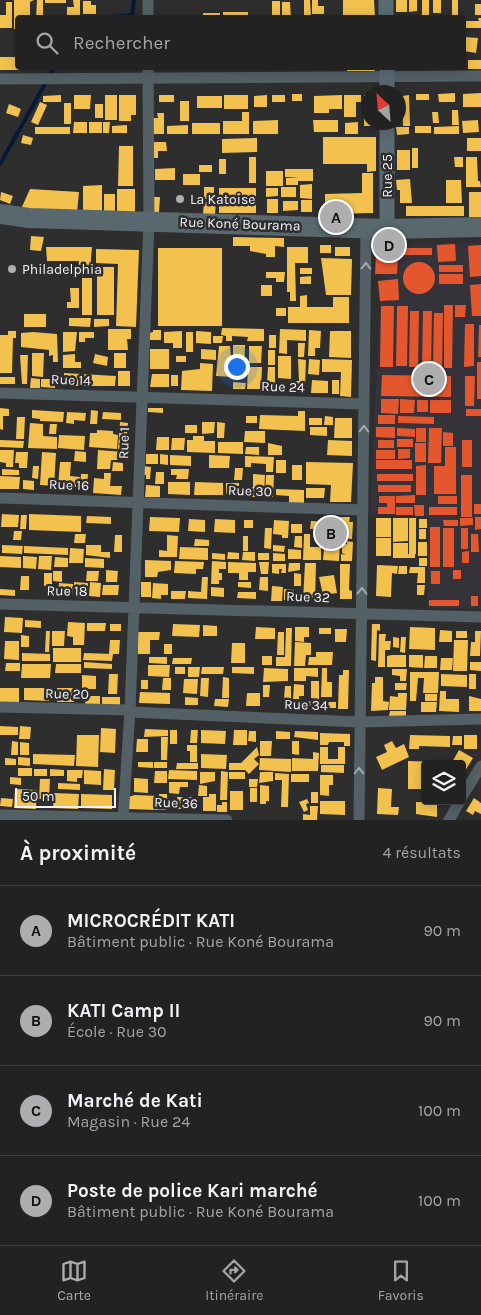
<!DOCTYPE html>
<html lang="fr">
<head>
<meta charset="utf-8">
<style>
  body { margin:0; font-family:Karla,sans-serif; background:#2a2a2a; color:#f1f3f6 }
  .controls { position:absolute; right:15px; bottom:15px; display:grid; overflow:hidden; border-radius:5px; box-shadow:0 2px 12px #0003 }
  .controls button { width:45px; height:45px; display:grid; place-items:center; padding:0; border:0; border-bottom:1px solid #3f3f40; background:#222; color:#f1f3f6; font:25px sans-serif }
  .compass { position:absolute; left:361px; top:85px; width:45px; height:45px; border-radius:50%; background:#222; box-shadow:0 2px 12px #0003; rotate:334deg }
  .scale { position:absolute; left:15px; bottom:12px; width:101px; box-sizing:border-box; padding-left:5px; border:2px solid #f3f2f4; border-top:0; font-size:14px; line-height:18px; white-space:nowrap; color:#f3f2f4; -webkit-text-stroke:4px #2e2d2f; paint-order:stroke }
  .you { position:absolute; left:236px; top:366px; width:18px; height:18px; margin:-12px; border:4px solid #fff; border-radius:50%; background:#1a73e8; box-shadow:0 0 0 8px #1a73e833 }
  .badge { display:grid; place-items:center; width:32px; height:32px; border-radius:50%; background:#aeadaf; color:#111; font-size:16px; font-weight:700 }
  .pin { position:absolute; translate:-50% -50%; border:2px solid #fff; box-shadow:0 1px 5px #0006 }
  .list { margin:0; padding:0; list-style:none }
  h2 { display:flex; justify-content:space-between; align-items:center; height:65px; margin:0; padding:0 20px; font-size:21px }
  h2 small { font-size:16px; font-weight:400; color:#a2a4a5 }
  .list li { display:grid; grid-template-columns:32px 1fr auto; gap:15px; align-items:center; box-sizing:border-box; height:90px; padding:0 20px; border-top:1px solid #3f3f40 }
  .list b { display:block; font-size:19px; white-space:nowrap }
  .list p { margin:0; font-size:16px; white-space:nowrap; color:#a2a4a5 }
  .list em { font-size:16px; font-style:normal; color:#a2a4a5 }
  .icon { flex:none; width:28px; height:28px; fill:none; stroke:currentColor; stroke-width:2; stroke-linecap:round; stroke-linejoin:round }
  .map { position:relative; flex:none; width:481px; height:820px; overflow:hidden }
  .search { position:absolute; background:#222; box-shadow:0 2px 12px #0003; left:15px; right:15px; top:15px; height:55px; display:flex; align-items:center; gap:12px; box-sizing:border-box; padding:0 18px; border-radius:5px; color:#a2a4a5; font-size:19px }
  .sheet { height:425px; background:#222 }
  nav { display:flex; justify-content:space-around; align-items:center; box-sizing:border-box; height:70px; border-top:1px solid #3f3f40; background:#222; font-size:14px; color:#a2a4a5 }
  nav a { display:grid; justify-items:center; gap:2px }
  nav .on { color:#aeadaf }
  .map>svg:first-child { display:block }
  .built { fill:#363239 }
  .homes { fill:#f2c14e }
  .shops { fill:#e4572e }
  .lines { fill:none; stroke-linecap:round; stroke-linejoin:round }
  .stream { stroke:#061937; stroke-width:4 }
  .street { stroke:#536167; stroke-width:11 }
  .secondary { stroke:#5b6b73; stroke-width:15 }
  .highway { stroke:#59676e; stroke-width:20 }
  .oneway { stroke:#a3aaae }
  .poi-dot { fill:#aeadaf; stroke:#2e2d2f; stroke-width:2 }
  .labels { text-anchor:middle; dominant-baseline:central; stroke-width:5; stroke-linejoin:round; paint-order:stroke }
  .street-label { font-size:14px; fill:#f3f2f4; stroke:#2e2d2f }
  .poi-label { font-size:14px; fill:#f3f2f4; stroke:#2e2d2f; text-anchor:start }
</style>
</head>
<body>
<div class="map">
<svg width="481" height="820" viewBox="0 0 481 820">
  <rect width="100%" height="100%" fill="#2e2e2e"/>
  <path class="built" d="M481 242V609L427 608 428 517 370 514 383 245Z"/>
  <path class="homes" d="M14 0H34L30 2V17L18 18V29H14Z
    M37 0H43V18H36Z
    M45 0H66V3H45Z
    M73 0H80V18L67 15V7H74Z
    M304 0H310L311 18H297L304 16Z
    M312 0H318V6H324V14H312Z
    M343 0H374L375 18H343Z
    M396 0H407V12H396Z
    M409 0H417V11L409 12Z
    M422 0H429V15H422Z
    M433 0H441V13H433Z
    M452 0H458V18H433V15H452Z
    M83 1H91V5H96V14H83Z
    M272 1H280V15H272Z
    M6 2H12V28H0V15H6Z
    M282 2H290L291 18H282Z
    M475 4H481V15H475Z
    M223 12H248V18H223Z
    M203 13H220V18H203Z
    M478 18H481V28H464V21H479Z
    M464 37 478 38 476 53 464 51Z
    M0 57H18V68H22V70H0Z
    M468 60H481V69H468Z
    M105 68H134V70H105Z
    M311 68H340V70H311Z
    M347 68H374L375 71H347Z
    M455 93V102H439L438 94Z
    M481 93V107H463V94Z
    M292 94H302V101H292Z
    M416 94H429V100H416Z
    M61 95V102H43V96Z
    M74 95H91L90 109H74Z
    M105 95H117V120H105Z
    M119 95H136V115H131V121H119Z
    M159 95H174V102H159Z
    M224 95H248V109H224Z
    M267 95V107H254V96Z
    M272 95H285V102H272Z
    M342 95V109H329V113H314V96Z
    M344 95H361V102H356V117H344Z
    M364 95H368V122H375V126H364Z
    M409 95 410 126H403L402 96Z
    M197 96H222V108H197Z
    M180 101H189V121H180Z
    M40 102 47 105 38 125 31 122Z
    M64 103H71V124H64Z
    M9 104 21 109 18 117 6 113Z
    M95 104H103V118H95Z
    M452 110H458L459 125H452Z
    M242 112H249V134H223V121H242Z
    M432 112H438L439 123H433Z
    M157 113H164V134H150V118H158Z
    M278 120V134H253V121Z
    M313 120H338V132H314Z
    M478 120 479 132 463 133 462 121Z
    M74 122H87V133H73Z
    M89 122H102V133H89Z
    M103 122H110L109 133H103Z
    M358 122V134H345V123Z
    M192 123H220V134H192Z
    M127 125V133H112V126Z
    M188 125V134H167V126Z
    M415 126H431V133H415Z
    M459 126V134H434V127Z
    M35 127H70V134H35Z
    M396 127H409V134L397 135Z
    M23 135 33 138 31 145 21 143Z
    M323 137H376V171L367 172V164H323Z
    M257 138V152L222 153V139Z
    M467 138H481V151H467Z
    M151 142H166L167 151H158V158H151Z
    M119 146H133V186H118Z
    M412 148H418V168H412Z
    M397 150H410V170H397Z
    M249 157H256V183H249Z
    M454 157H463V167H455Z
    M466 157H477L478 181H480L481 187H466Z
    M219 159H226V174H219Z
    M199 165H212V172H199Z
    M175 168V180H155V169Z
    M285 169H313V181H298V185H286V178L299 177H285Z
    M266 171H283V186H266Z
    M362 173H373V213L325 214V194L362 193Z
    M183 174H200V185H183Z
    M410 179 412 203H400V190H397L396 180Z
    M446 180H461L462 203H446Z
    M312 184V199L300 198V185Z
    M102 185V214H83V186Z
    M204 187H214V199H204Z
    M281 187H296V197H281Z
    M219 188H256V213H219Z
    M266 188H278V196L266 197Z
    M30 189 79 192 77 213 21 209Z
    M117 189H135V215H117Z
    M1 192 13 196 10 204 0 200Z
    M469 192H481V217H469Z
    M104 194H115V215H104Z
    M153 197H160L159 212H153Z
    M267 199H278V213H267Z
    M301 200H312V212H301Z
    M283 201H298V210L283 211Z
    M204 202 216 203 215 214H203Z
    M406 206H464V216H406Z
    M31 236 44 237 41 251 30 250Z
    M233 237 284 238V247L275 246V257H266V254L250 251V246H233Z
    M320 245H331V253H320Z
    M46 247H92L90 272 78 271 79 261H47Z
    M287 247H308V263H295L296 301H290V292H287Z
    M335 247H350V256H335Z
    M158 248H222V326H158Z
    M96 249 139 250 136 327 116 326 118 264 96 263Z
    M321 258 352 259 351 295H326Z
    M97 267H114V315H97Z
    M300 268H312V274H300Z
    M266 272H285L284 282H276V278H266Z
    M311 276V284H300V277Z
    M82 278H92V315H82Z
    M261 285H272V296H261Z
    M70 288H79V308H67V302H71Z
    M307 295V307H333V297H349V323H288V307H300V296Z
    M276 308H286V316H276Z
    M24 314H46V327H24Z
    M69 318H91L90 327 69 326Z
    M94 319H109V326L94 327Z
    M222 328 264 329V341H247L248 337 232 336V341H226V336L221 335Z
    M108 329H131V339H127L128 350H108Z
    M280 329 306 330V341L287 340V354L279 353Z
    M153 330H161V340H149V333L153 332Z
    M309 330 321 331 320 348H315V356H308Z
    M8 331H16V338H13L12 373H0V335H8Z
    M182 331V348H173V343H164V332Z
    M196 331 211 332V344L196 343Z
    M330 331H351V358L329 357Z
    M33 332 57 334 58 362H53V355L49 356V350L21 347V333Z
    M63 332H77L75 351 63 352Z
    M79 332H94V338H85V342H79Z
    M186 332H193V352H186Z
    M269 335H276V348H269Z
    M213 336H223L222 343H213Z
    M298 343H305L304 357H298Z
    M233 345H245L244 375H236V359H233Z
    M219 346H230L233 377 216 376Z
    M249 346H262L261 363H249Z
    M150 349H169V369H150Z
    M201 349 216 350V360L201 359Z
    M268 350H275V365H268Z
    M32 353H44L43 377 32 376Z
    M114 353H126V368H114Z
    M75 354V362H81V368H63V355Z
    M95 354 108 357 107 366 93 363Z
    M20 355H28L27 384H22Z
    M176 356H186V362H176Z
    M278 356H291V379L278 378Z
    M298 359 306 360 305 387H290V381H299Z
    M309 359 320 360 319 375 308 374Z
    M322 359 352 360 351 397 340 396 341 372H322Z
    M200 363 213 364 212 391 181 390 182 371 200 369Z
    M248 367H262L261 389H247Z
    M268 367H275V383H267Z
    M118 371H130V386H118Z
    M64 373 116 376 115 386H64Z
    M152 374H169V387H150Z
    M171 375H178V386H171Z
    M0 377H15V384H0Z
    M31 378 40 379V388H30Z
    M41 379H55V388L41 387Z
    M312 380 328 381V393H311Z
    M332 380H339V394H332Z
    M233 382 246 383 245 389H233Z
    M0 408 9 409V416H3V430L0 429Z
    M148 408H163V413L148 412Z
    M32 410 64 412 63 422 40 421V419L32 418Z
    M91 410 98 411 97 424H90Z
    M298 411H305V431L259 429 260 415 298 416Z
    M67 412 86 413 85 421 74 420V424L66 423Z
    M103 412 121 413V420L102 419Z
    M246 416H257V423H246Z
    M325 416 333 417V425H324Z
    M17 417H25L24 439H16Z
    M309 418H322V425H309Z
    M335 418H352V438H334Z
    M120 422 128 423 126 450 118 449Z
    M202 422H215L214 433 202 434Z
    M217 422 225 423 224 438H217Z
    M30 423 43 424V436L57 437V449L28 448Z
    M50 424H57L56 434H49Z
    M185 425H197V433H185Z
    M310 427H327V436L310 435Z
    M97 430 113 431V434L118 435 117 449 89 447 90 433H97Z
    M245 431H265V443L244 442Z
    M59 435 85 436 84 450 58 448Z
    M193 436H204V441H215V453L187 452V440H193Z
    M157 437H169V450H156Z
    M172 438H185L184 450H171Z
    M0 440 24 441 23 448 0 447Z
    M328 440 352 441V456L327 455Z
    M218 442H243V454L218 453Z
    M268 443 282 446V455H268Z
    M246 447H259V455L245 454Z
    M0 450H14L13 467H6V463L0 462Z
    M98 450 124 452V460H111L110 469H97Z
    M75 451 86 452V462L74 461Z
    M16 452H28L27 468H19V463H15Z
    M42 452 56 453 54 486 40 485Z
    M146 454H158V464H146Z
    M160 454 168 455V465L160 464Z
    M170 455 191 456V466L170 465Z
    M209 455 230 456 229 468H209Z
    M245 456 274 457 273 472H266V464L251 463V467H245Z
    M276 460H286V473H276Z
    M60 462H71L70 476 80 477 79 487 58 486Z
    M113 462 123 463V471H112Z
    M306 462 353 463 351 502H330L331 485 306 484Z
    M292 465H302V480H292Z
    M33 466H39L38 479 32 478Z
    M143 466 151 467 150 479H146V475H142Z
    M235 468H243L242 480H234Z
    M2 469 19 470V475H2Z
    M171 469H189L188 479H176L177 475H171Z
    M156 472H164V484H155Z
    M104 473H111L110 486H122L121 495 93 493 94 478 104 479Z
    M81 474H88L87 487 80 486Z
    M253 474 265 475 264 497H246V487H253Z
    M266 475H274L273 497H265Z
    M0 476 20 477 19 489H0Z
    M23 480 34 481V490L23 489Z
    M168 482H190V495L168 494Z
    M195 482 223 483V495H194Z
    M226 483H239V494H226Z
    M146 485 160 486V497H145Z
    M306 488H325L324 498H306Z
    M276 489 304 490V503H289V496L276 495Z
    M2 514 19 515 18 527H1Z
    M29 514 81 516V532L29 530Z
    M21 515H27L26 529H20Z
    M87 516 111 517V524L86 523Z
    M150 517 180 518 179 532 149 531Z
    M335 517H350L349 522H353L352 539 334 538V528H327V532H321V528L310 529 311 521 334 522Z
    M376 518H391V537H376Z
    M393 518H408V541L393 542Z
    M409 518H416V554H409Z
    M189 519 205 520V532L188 531Z
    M215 519 235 520V533L214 532Z
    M419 519H427V528H419Z
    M244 520H253V528H244Z
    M274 520 289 521 288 538H282V535L273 534Z
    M291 524H302V533H291Z
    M265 528H272L271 549 264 548Z
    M419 529H426V539H419Z
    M14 531H22L21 540H13Z
    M75 534H86L85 543H74Z
    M304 534H310V547H321V560H303Z
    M115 535H122V552H114Z
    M167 535 178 536 177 557H159V550L167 551Z
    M243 536H248V551H243Z
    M295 536H302V548L294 547Z
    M376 538H391V556H376Z
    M195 539 209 540V546H194Z
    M333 541 340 542 339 561 323 560 324 548H333Z
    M347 541 353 542 352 561H341V554L346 555 342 553V544H347Z
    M418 542H427V556H418Z
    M393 543H408V554H398H415V558H393Z
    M2 545 23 546 22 554 2 553Z
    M86 545H101V552H110V558L86 555Z
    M273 545 285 546 284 552 273 551Z
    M24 546 68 548V555L24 553Z
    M180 547 208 548V560L179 559Z
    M70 548 84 549 83 563H69Z
    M288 549 301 550V559H288Z
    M228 552 239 553V559H227Z
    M243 552H255V561L242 560Z
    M212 553 225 554V560L212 559Z
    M258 553H269V560H258Z
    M273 553 285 554V561H273Z
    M0 556 21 557V568L0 567Z
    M23 556 37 557 36 569 23 568Z
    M39 556H52L51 570 38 569Z
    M55 557 68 558V567H54Z
    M85 558 104 559V568L85 567Z
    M419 558H427V566H419Z
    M145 560 171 561V570L158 572 157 577H145Z
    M175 561 204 562 203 569H196V574L174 573Z
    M212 561 226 562V569H219V573H222V580H219V584H211Z
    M228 562 256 563V572H248V580H239V573H228Z
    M259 562H269L268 574H261Z
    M289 563H300V570L288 572Z
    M305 563H316L315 600H303Z
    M272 564H286V573H281L282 569H279V574L272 573Z
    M340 564H350L349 590 352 591V599H340Z
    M377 565 398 566 397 574 392 573 391 597 376 596Z
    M399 566H407V574H398Z
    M410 567H425V583H417L418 573H409Z
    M106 570 118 571 117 582H106Z
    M53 571H62V582L53 581Z
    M87 571H99L98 581H86Z
    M44 573H52V586H44Z
    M294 573 301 574V586H294Z
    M334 575 337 593 323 595 319 577Z
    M21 576H29V590H20Z
    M202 577H208L207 599 188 598V591L201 592Z
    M260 577H268V591L259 590Z
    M74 582 88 583 87 598 74 597Z
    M90 582 101 583 100 597 89 596Z
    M141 582H151V597H141Z
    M238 582H251V588L238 587Z
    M59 583 73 584 72 595 58 594Z
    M153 583 168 584V595H161V599L152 598Z
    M103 585H119L118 595H102Z
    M417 585H425L424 595H417Z
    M272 586 283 587 282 601H271Z
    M211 587 224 588V597L211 596Z
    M0 589 15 590V596L0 595Z
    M284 589 294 590 293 601 284 600Z
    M171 591H186L185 599H171Z
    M238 592H256V599L237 598Z
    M5 617 23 618 22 633 4 632Z
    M25 620 41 621V628L25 627Z
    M68 622 85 623 84 645H73V637L67 636Z
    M87 623H106L105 631H87Z
    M110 624H121V631H110Z
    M173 624 200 625 199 637 172 636Z
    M372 624H380V631L377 630 376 661 371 660Z
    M203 625 217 626V636H203Z
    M256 627 275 628V639H255Z
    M295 627H309V637H304V642L295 641Z
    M410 627 435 628V650L409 649Z
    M286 628H292L291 666H276V657H285Z
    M319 628H331V634H319Z
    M335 629H347L346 642H335Z
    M440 630 452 631V642H439Z
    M46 631H50L49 652H45Z
    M52 631H65L64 646H52Z
    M456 631H467V638H456Z
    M475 631H481L480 656H470L471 642H475Z
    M138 632H160L159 640H150V654H138Z
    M278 632H284V655H277Z
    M379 634H386L385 641H391L390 650H385V667H378Z
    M21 635 29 636V647H21Z
    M393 637 399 638V648L393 647Z
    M401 637H406L405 653 400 652Z
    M110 640H120L119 654H109Z
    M454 640H468L467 671H453Z
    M5 641H19V660L4 659Z
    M295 642 311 643V655H306L305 666H294Z
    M232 643H245V663H231Z
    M164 644H172V654H164Z
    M53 648H81V662H53Z
    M316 652H333L332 665H308L309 657H316Z
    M22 653 50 654V661H22Z
    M84 653 113 654 112 661 83 660Z
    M392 655H406V667H387V656Z
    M409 655H423V668L409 667Z
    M262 656H272V665H262Z
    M425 656H437V668H424Z
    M149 657H167V664L149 663Z
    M173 658H192L191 664H172Z
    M441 658H453L452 670H440Z
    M84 662 112 664V669L84 668Z
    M470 662H481V671L470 670Z
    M6 663H20V671H5Z
    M22 664H51L50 678H21Z
    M56 664H81V673H55Z
    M148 665H170L169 677 148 676Z
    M175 667H185V674H175Z
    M188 667H200L199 677H188Z
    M202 667H224L223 674H201Z
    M232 667H254V674L232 673Z
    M264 668 288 669V681L263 682Z
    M294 668H318V677L306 676V681H294Z
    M322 668H327V682H332V697H321Z
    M392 669H407L406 681H400V676L392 675Z
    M343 670H349L348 709H338L339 675H343Z
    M410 672H439L438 693H423L424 678H418L416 701H410Z
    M109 674H118L117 694H108Z
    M441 674 467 675V687L441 686Z
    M469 674H476V689H469Z
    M82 675 96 676V689H82Z
    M223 677 229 678V698H222Z
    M375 677H383V701L389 702 388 710 371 711 372 683H375Z
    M163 678H171V690H162Z
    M201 678H209L208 697 200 696Z
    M184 679H198L197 694 183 693Z
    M141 680H148V689H141Z
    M311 681H319V699L311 698Z
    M395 683H407L406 690H395Z
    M294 684 304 685V696H299V699H293Z
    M263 685H270L269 697H263Z
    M285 686H291V699H284Z
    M0 688H19V702H0Z
    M24 688H50L49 701 24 700Z
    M57 688H75L74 702H57Z
    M440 691H446V699H459V712L439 711Z
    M140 692 170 693V704L139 703Z
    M247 693H260V706H246Z
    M398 693H407L406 710H389L390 696 398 697Z
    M425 694H437V701H425Z
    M86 696H100V704H85Z
    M469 696 481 699V711H469Z
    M102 697H120V706H102Z
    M185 697 198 698V705H185Z
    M215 699H229L228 707 214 706Z
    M301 701 320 702V707H301Z
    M325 702H336V708H325Z
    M421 702H437L436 712H421Z
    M390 711H406V717L389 716Z
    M0 726 18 727V735H0Z
    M20 726 31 727 30 739H19Z
    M101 728 116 729 115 753 100 752Z
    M145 729 168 730V736L144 737Z
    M170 730H177V744H170Z
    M191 730H198L197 743H190Z
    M201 730 226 731 225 744 201 743Z
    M234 730H247V745H233Z
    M249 731H256V742L248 741Z
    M276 731 290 732V739H276Z
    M295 731 318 732V740L294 737Z
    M320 733 350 734V746H344V742H329L328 745H320Z
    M77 735H99L98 767 76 766Z
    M410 735 450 736V747L419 746V749H409Z
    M464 735H477V749H464Z
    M453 736H462V745H452Z
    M161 737H168L167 760H161Z
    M137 739H148V752H136Z
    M12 741 18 742V755H11Z
    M260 741H272L271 756H260Z
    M292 741H299V755L292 754Z
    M392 741 396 748 404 744 409 757 382 770 376 757 387 752 384 745Z
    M20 742 29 743V755H20Z
    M187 745H197V762H190V751H187Z
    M257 747 259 755 254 759 259 764 249 774 245 770H229V763H241Z
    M320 747H328V759H338V747H345V764H320Z
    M459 750 473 758 462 776V764H451Z
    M313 752 319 753 318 771H292V758L313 759Z
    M33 754 75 755 74 766 33 764Z
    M201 754 227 755 226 769 201 768Z
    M18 757 30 758V766L18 765Z
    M5 758 16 759V765H5Z
    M260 758 291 759V772L259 770Z
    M408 761 438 762V764H425V787L423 789H408Z
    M138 762H153V768L138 767Z
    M154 762H167V768H154Z
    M177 763H198V769H176Z
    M321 765H344V773L321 772Z
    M18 768H32V776H18Z
    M34 769H47V776H34Z
    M50 769 64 770V776H50Z
    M104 769 115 770 114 790H103Z
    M67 770H83L82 778H77V782L67 781Z
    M84 770 101 771V785L84 784Z
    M169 770 197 771V780L168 779Z
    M155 771H167V783H154Z
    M221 771 228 772 227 800H220Z
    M200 772H215V781L200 784Z
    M229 772H245V779H229Z
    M260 772H273V781L259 783Z
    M275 773 289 774 288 807H281L282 780H275Z
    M291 774H309V782H291Z
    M320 775H333V785H329V796L320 795Z
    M10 777 21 778V785L10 784Z
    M134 778 148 779V793L134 792Z
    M40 779H50L49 799H39Z
    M249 779H258L257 787H249Z
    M169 782H188V787H180L179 794 169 793Z
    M58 783 80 784V790L58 789Z
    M199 785 207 786V796H198Z
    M260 785 269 786V801H266V804H260Z
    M250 788H257V802H250Z
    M378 788 392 789 391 807H399L398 815 377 814Z
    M15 789 37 790 36 809 14 808Z
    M230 791H243V810H230Z
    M311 792H318V803H311Z
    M54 793 79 794 78 809 53 808Z
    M81 794 112 795V809L81 808Z
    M159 794H167V810H159Z
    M209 794H216V811H203V797H209Z
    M135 795 158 796V810L126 809 128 797Z
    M177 797H196L195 809H177Z
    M1 798 13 799 12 807 0 806Z
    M474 798 481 803V814L475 811 473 815 466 811Z
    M307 799 309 803 306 804 308 810 304 812 299 802Z
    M320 801H345V815L320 814Z
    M222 802H227V812H217V805H222Z
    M416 802H437V817L416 814Z
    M310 806H318L317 820H303V814L310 815Z"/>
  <path class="shops" d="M455 244 456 261 438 262 437 245Z
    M481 245V276L470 277 468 246Z
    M404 248H432V255H404Z
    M376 254H398L397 274H375Z
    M403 278a16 16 0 1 1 32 0a16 16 0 1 1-32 0Z
    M439 265H463V272H439Z
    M439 274H463V284H439Z
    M398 279 399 300 380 301 378 281Z
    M481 284V316H472L470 285Z
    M444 305H453L452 368H444Z
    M455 305H466L465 317H455Z
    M381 306H394L393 367H380Z
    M397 306H408L407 366H396Z
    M410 311H419L418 367H409Z
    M423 311H432L431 367H422Z
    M434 313H443L442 368H433Z
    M465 324H474V366L464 367Z
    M479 325H481V357H478Z
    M477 362H481V399H477Z
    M382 375 451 376V397L381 396Z
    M465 376H475L474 406H465Z
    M381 399H399L398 414 381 413Z
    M400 399 415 400 414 413H400Z
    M417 400H428V412H417Z
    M430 400H451V413H430Z
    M466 409H481V416H466Z
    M378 415H395V424H378Z
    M398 416 434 417V424L398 423Z
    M376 427H395V438L376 437Z
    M397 428 415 429V437L397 436Z
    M416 428H426V442H416Z
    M429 428H442L441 463H428Z
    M443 432 453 433V446H443Z
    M397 439H413V447H397Z
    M378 440H394V448H378Z
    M462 440H472V467H462Z
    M415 443H426V462H415Z
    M445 447H456V494H434V466H445Z
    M398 449H410V458L398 459Z
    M376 450H395V459H376Z
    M376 460H412V469H376Z
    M426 465V495H416V466Z
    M377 474H413V481H377Z
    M461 475H472V517H461Z
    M378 485H411V492H378Z
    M415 495V503H396V496Z
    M379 496H395V514H378V507H387V503H379Z
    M438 496H457V504H438Z
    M474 504H481V514H474Z
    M414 505H424V516H415Z
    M396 507H413V515H396Z
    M429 507H457V515H429Z
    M475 517H481V529L475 530Z
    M460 518H473V525L460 526Z
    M443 520H458V526H444Z
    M430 527H440V567H430Z
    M443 528H454V567H443Z
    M461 528H468V549H461Z
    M471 534H478L479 552H471Z
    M469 551V563H462V552Z
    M453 570H461V579H453Z
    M431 571H440V584H431Z
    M471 596H478V606H471Z
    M429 600H459V606H429Z"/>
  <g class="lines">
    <path class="stream" d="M100 18 132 15 134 0
      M0 164 54 68"/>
    <path class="street" d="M148 18V0
      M0 79 481 76
      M0 393 364 404
      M0 498 363 510
      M0 604 481 617
      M0 707 130 710V712L360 722 481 719
      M462 797 481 766
      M0 815 227 820
      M123 820 130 710 149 222 148 68
      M359 820 366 228
      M449 820 460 801"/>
    <path class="secondary" d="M386 18V0
      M387 68V92
      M387 122V229"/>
    <path class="highway" d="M0 214 29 218 387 229 481 227"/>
  </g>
  <defs><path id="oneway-chevron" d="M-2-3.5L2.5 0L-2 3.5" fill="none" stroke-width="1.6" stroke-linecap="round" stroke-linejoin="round" transform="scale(1.25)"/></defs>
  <g class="oneway">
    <use href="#oneway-chevron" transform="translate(366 266) rotate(-89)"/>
    <use href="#oneway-chevron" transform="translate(364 429) rotate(-89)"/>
    <use href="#oneway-chevron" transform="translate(362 591) rotate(-89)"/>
    <use href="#oneway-chevron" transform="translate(359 771) rotate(-90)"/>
  </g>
  <g class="poi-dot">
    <circle cx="180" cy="199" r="5"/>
    <circle cx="12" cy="269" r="5"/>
  </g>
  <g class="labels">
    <g class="street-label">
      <text transform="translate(387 176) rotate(-90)">Rue 25</text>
      <text transform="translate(240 224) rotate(2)">Rue Koné Bourama</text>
      <text transform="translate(71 380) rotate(2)">Rue 14</text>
      <text transform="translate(283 387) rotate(2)">Rue 24</text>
      <text transform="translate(124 443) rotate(-88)">Rue 1</text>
      <text transform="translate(69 485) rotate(2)">Rue 16</text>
      <text transform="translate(250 491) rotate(2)">Rue 30</text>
      <text transform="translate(67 591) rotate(1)">Rue 18</text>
      <text transform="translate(308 597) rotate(2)">Rue 32</text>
      <text transform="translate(67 694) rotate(1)">Rue 20</text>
      <text transform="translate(306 705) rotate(2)">Rue 34</text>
      <text transform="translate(176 803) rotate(2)">Rue 36</text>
    </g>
    <g class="poi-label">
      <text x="190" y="199">La Katoise</text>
      <text x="22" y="269">Philadelphia</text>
    </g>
  </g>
</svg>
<div class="controls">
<button><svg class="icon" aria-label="layers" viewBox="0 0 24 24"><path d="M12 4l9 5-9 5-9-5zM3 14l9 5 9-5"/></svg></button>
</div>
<svg class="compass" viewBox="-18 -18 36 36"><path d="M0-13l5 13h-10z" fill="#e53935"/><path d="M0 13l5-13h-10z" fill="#a2a4a5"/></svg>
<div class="scale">50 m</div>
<div class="you"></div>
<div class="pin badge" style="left:336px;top:217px">A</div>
<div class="pin badge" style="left:331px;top:533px">B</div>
<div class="pin badge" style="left:429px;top:379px">C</div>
<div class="pin badge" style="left:389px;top:245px">D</div>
<div class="search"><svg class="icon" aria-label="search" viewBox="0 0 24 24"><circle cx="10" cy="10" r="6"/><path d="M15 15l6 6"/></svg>Rechercher</div>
</div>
<section class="sheet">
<h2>À proximité<small>4 résultats</small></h2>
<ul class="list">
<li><span class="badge">A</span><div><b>MICROCRÉDIT KATI</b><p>Bâtiment public · Rue Koné Bourama</p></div><em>90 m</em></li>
<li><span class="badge">B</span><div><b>KATI Camp II</b><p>École · Rue 30</p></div><em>90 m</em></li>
<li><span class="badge">C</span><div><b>Marché de Kati</b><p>Magasin · Rue 24</p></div><em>100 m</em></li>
<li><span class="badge">D</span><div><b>Poste de police Kari marché</b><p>Bâtiment public · Rue Koné Bourama</p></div><em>100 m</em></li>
</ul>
</section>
<nav>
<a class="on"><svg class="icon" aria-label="map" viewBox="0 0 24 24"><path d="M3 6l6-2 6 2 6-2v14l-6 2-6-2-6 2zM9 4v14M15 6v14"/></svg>Carte</a>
<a><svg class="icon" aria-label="directions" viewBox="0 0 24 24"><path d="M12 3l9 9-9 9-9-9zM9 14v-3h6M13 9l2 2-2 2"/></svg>Itinéraire</a>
<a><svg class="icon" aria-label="saved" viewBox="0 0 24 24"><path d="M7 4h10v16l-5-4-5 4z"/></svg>Favoris</a>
</nav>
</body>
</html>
